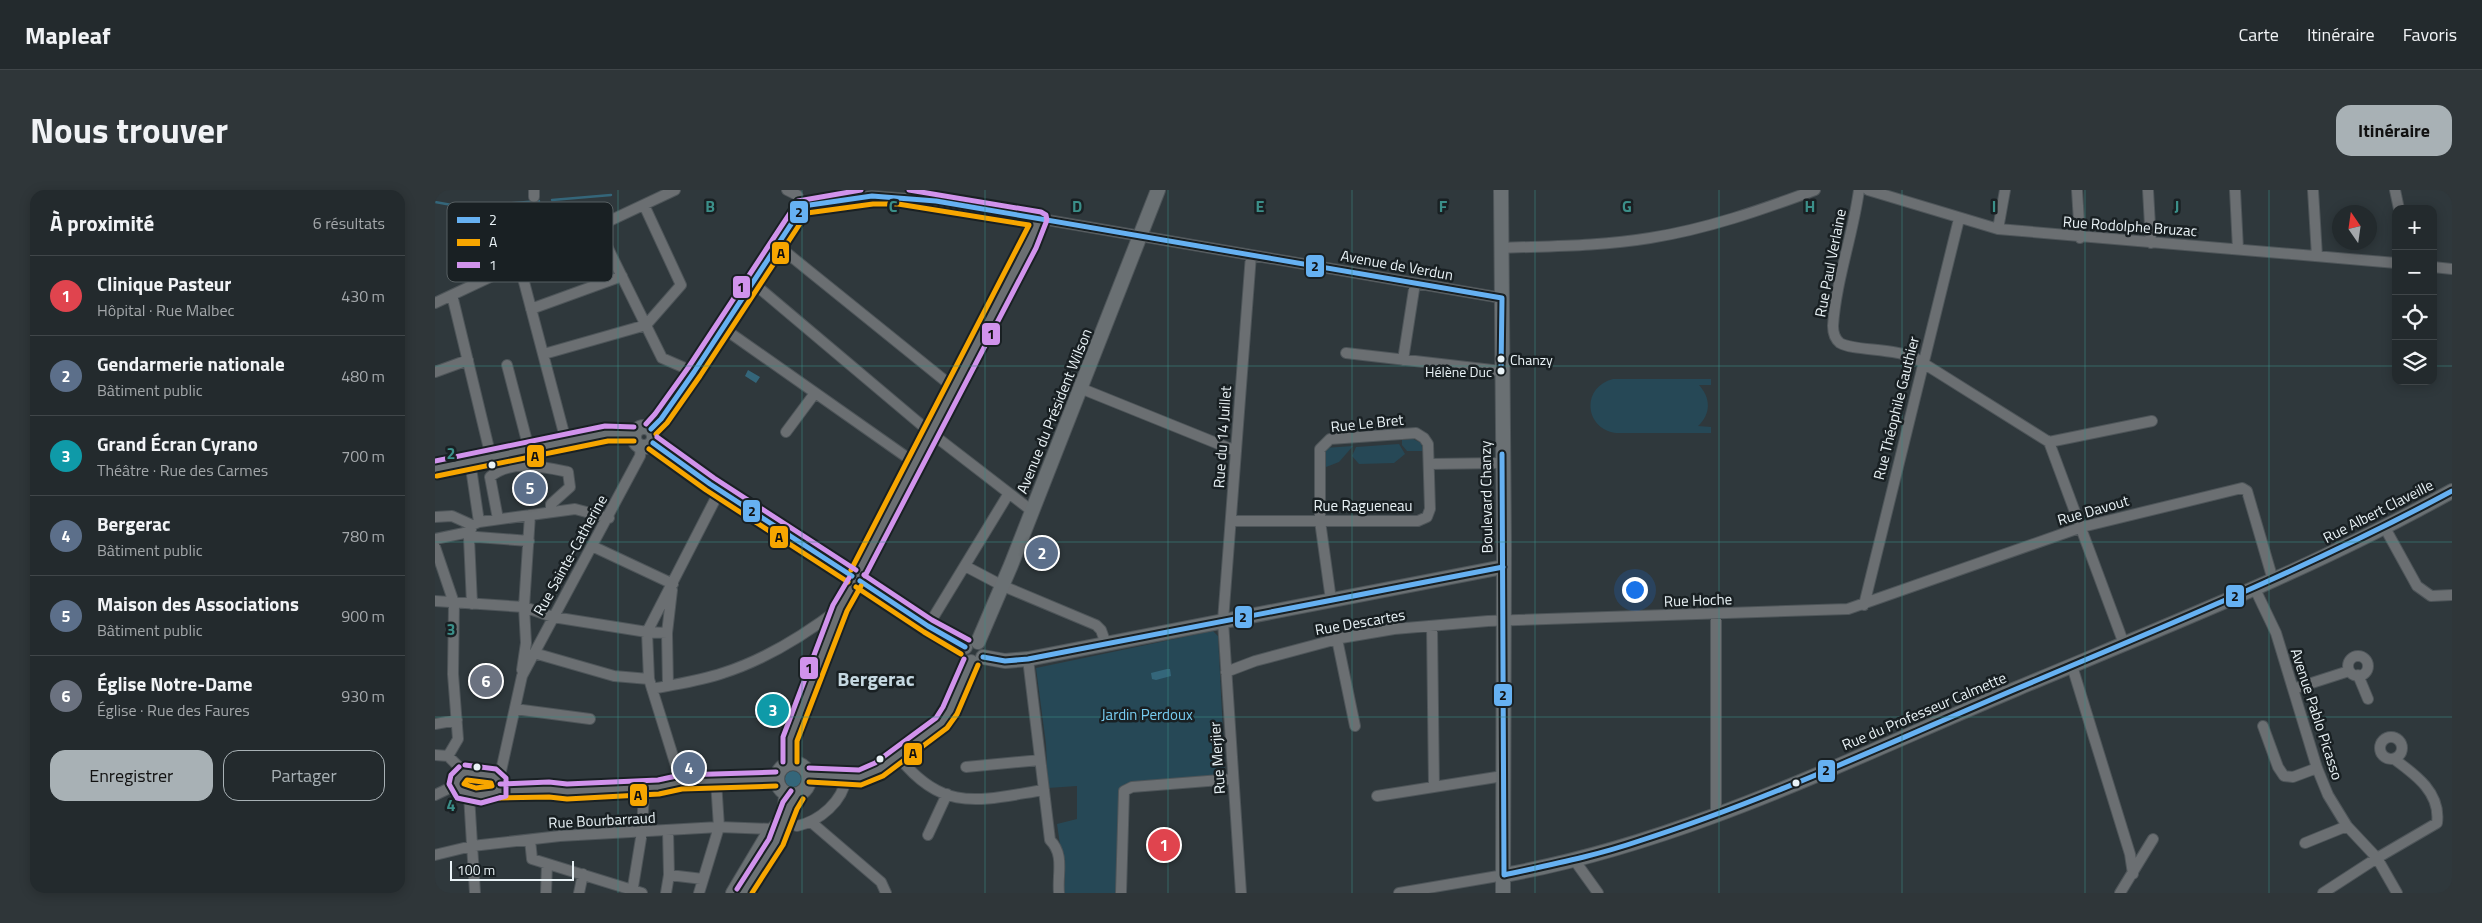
<!DOCTYPE html>
<html lang="fr">
<head>
<meta charset="utf-8">
<style>
  body { margin:0; font-family:"Titillium Web",sans-serif; background:#2f3639; color:#f1f3f6 }
  .controls { position:absolute; right:15px; top:15px; display:grid; overflow:hidden; border-radius:10px; box-shadow:0 2px 12px #0003 }
  .controls button { width:45px; height:45px; display:grid; place-items:center; padding:0; border:0; border-bottom:1px solid #404649; background:#232a2d; color:#f1f3f6; font:25px sans-serif }
  .compass { position:absolute; left:1897px; top:15px; width:45px; height:45px; border-radius:50%; background:#232a2d; box-shadow:0 2px 12px #0003; rotate:347deg }
  .scale { position:absolute; left:15px; bottom:12px; width:124px; box-sizing:border-box; padding-left:5px; border:2px solid #e9f2f6; border-top:0; font-size:14px; line-height:18px; white-space:nowrap; color:#e9f2f6; -webkit-text-stroke:4px #192023; paint-order:stroke }
  .you { position:absolute; left:1199px; top:399px; width:18px; height:18px; margin:-12px; border:4px solid #fff; border-radius:50%; background:#1a73e8; box-shadow:0 0 0 8px #1a73e833 }
  .badge { display:grid; place-items:center; width:32px; height:32px; border-radius:50%; background:#a8b1b5; color:#fff; font-size:16px; font-weight:700 }
  .pin { position:absolute; translate:-50% -50%; border:2px solid #fff; box-shadow:0 1px 5px #0006 }
  .list { margin:0; padding:0; list-style:none }
  h2 { display:flex; justify-content:space-between; align-items:center; height:65px; margin:0; padding:0 20px; font-size:21px }
  h2 small { font-size:16px; font-weight:400; color:#a3a7aa }
  .list li { display:grid; grid-template-columns:32px 1fr auto; gap:15px; align-items:center; box-sizing:border-box; height:80px; padding:0 20px; border-top:1px solid #404649 }
  .list b { display:block; font-size:19px; white-space:nowrap }
  .list p { margin:0; font-size:16px; white-space:nowrap; color:#a3a7aa }
  .list em { font-size:16px; font-style:normal; color:#a3a7aa }
  .actions { display:flex; gap:10px; padding:15px 20px }
  .actions a { flex:1; padding:11px 0; border:1px solid #a8b1b5; border-radius:15px; text-align:center; font-size:18px; color:#a8b1b5 }
  .actions .main { background:#a8b1b5; color:#111 }
  .icon { flex:none; width:28px; height:28px; fill:none; stroke:currentColor; stroke-width:2; stroke-linecap:round; stroke-linejoin:round }
  .map { position:relative; flex:none; width:2017px; height:703px; overflow:hidden; border-radius:15px }
  header { display:flex; align-items:center; gap:30px; box-sizing:border-box; height:70px; padding:0 25px; background:#232a2d; border-bottom:1px solid #404649 }
  header strong { font-size:24px }
  nav { display:flex; gap:28px; margin-inline-start:auto; font-size:18px }
  .intro { display:flex; align-items:center; justify-content:space-between; box-sizing:border-box; height:120px; padding:0 30px }
  h1 { margin:0; font-size:35px }
  .button { padding:12px 22px; border-radius:15px; background:#a8b1b5; color:#111; font-size:18px; font-weight:700 }
  main { display:flex; gap:30px; padding:0 30px }
  aside { flex:1; background:#232a2d; border-radius:15px; box-shadow:0 2px 12px #0003 }
  .map>svg:first-child { display:block }
  .green { fill:#264856 }
  .water { fill:#34667a }
  .lines { fill:none; stroke-linecap:round; stroke-linejoin:round }
  .stream { stroke:#34667a; stroke-width:2.5 }
  .minor-casing { stroke:#4e5559; stroke-width:12 }
  .major-casing { stroke:#4e5559; stroke-width:16 }
  .minor { stroke:#6b6f72; stroke-width:10 }
  .major { stroke:#6a7073; stroke-width:14 }
  .bus-1-casing { stroke:#192023; stroke-width:9 }
  .bus-2-casing { stroke:#192023; stroke-width:9 }
  .bus-3-casing { stroke:#192023; stroke-width:9 }
  .bus-1 { stroke:#66b1f2; stroke-width:5 }
  .bus-2 { stroke:#f7a600; stroke-width:5 }
  .bus-3 { stroke:#d193ec; stroke-width:5 }
  .grid { fill:none; stroke:#3b8f89; stroke-width:1; stroke-opacity:0.55 }
  .bus-dot { fill:#e9f2f6; stroke:#192023; stroke-width:2 }
  .labels { text-anchor:middle; dominant-baseline:central; stroke-width:5; stroke-linejoin:round; paint-order:stroke }
  .bus-label { font-size:14px; fill:#e9f2f6; stroke:#192023; text-anchor:start }
  .street-label { font-size:15px; fill:#e9f2f6; stroke:#192023 }
  .park-label { font-size:15px; fill:#77ccf0; stroke:#192023 }
  .district-label { font-size:20px; font-weight:bold; fill:#c5d8e1; stroke:#192023 }
  .key { fill:#192023; stroke:#575f62; stroke-width:1 }
  .key-label { font-size:14px; fill:#e9f2f6 }
  .grid-label { font-size:16px; text-anchor:middle; font-weight:bold; fill:#3b8f89; stroke:#192023; stroke-width:5; stroke-linejoin:round; paint-order:stroke }
  .line-badge { stroke:#192023; stroke-width:2 }
  .pale-badge-label { font-size:14px; text-anchor:middle; font-weight:bold; fill:#111 }
</style>
</head>
<body>
<header>
<strong>Mapleaf</strong>
<nav><a>Carte</a><a>Itinéraire</a><a>Favoris</a></nav>
</header>
<div class="intro"><h1>Nous trouver</h1><a class="button">Itinéraire</a></div>
<main>
<aside>
<h2>À proximité<small>6 résultats</small></h2>
<ul class="list">
<li><span class="badge" style="background:#e0444e">1</span><div><b>Clinique Pasteur</b><p>Hôpital · Rue Malbec</p></div><em>430 m</em></li>
<li><span class="badge" style="background:#5c6f8a">2</span><div><b>Gendarmerie nationale</b><p>Bâtiment public</p></div><em>480 m</em></li>
<li><span class="badge" style="background:#0f9aa8">3</span><div><b>Grand Écran Cyrano</b><p>Théâtre · Rue des Carmes</p></div><em>700 m</em></li>
<li><span class="badge" style="background:#5c6f8a">4</span><div><b>Bergerac</b><p>Bâtiment public</p></div><em>780 m</em></li>
<li><span class="badge" style="background:#5c6f8a">5</span><div><b>Maison des Associations</b><p>Bâtiment public</p></div><em>900 m</em></li>
<li><span class="badge" style="background:#6b7280">6</span><div><b>Église Notre-Dame</b><p>Église · Rue des Faures</p></div><em>930 m</em></li>
</ul>
<div class="actions"><a class="main">Enregistrer</a><a>Partager</a></div>
</aside>
<div class="map">
<svg width="2017" height="703" viewBox="0 0 2017 703">
  <rect width="100%" height="100%" fill="#2f383c"/>
  <path class="green" d="M1178 189H1276V195H1264C1276 208 1276 224 1263 236L1276 237V243H1181C1149 239 1146 197 1178 189Z
    M978 249 986 253 988 261H972L967 255V250Z
    M964 254 970 264 959 273 924 274 917 266 921 257Z
    M918 256 904 272 891 277 890 258Z
    M778 441 783 446 790 581 781 587 691 595 683 703H628L630 689 622 634 642 629V596L613 598 611 554 601 478Z"/>
  <path class="water" d="M313 180 325 187 321 193 310 186Z
    M732 479H735L736 486 721 490 717 489 716 483Z
    M350 589a8 8 0 1 1 16 0a8 8 0 1 1-16 0Z"/>
  <g class="lines">
    <path class="stream" d="M117 10 176 5
      M0 12 28 17 104 11"/>
    <g class="minor-casing">
      <path id="minor" d="M352 0 362 5 368 16
        M1424 0C1418 45 1401 90 1398 136 1398 142 1400 149 1405 153 1418 161 1459 158 1480 168L1614 252 1689 454
        M1433 0 1563 39 1961 73
        M1642 0 1645 48
        M1713 0 1716 53
        M1800 0 1803 59
        M1878 0 1882 66
        M1960 0 1964 19
        M99 7V0
        M368 16 437 6 501 11 1067 108
        M162 36 227 168 259 182
        M1563 39 1570 0
        M342 55 519 198
        M1066 58C1116 56 1166 56 1215 48 1272 39 1326 20 1380 0
        M84 73 131 251
        M1998 77 2017 79
        M317 92 496 243 597 321
        M17 105 56 267
        M0 113 240 0
        M96 119 187 86
        M288 138 480 273
        M911 163 1066 181
        M109 164 211 135 246 95 209 15
        M968 170 980 93
        M72 175 94 259
        M0 182 33 170
        M645 198 801 261
        M216 239 226 229 259 182 368 16
        M351 242 380 203
        M1614 252 1717 231
        M35 271 44 332
        M994 274 1067 273
        M0 327 17 326 37 335
        M63 329 55 287C75 269 109 277 133 282L135 297 116 314V322
        M796 331H983L992 327 995 319 993 254 989 248 981 243 895 249 885 259V331L896 410
        M37 335 44 332 140 319 174 328
        M37 335 34 348 37 414
        M1950 338 1982 396 1996 406 2017 405
        M34 348 42 347 94 351
        M0 349 34 342
        M157 356 238 394
        M0 357 19 413 18 484 23 549 13 566
        M530 376 568 396 661 435 666 440 671 454
        M423 383 594 55 605 29
        M1819 397 1841 443 1882 578 1893 605 1912 636 1942 668 1962 703
        M0 411 89 417 118 427 212 442 285 300
        M1429 415 1524 29
        M1281 425V624
        M493 436 574 303
        M997 436 999 597
        M232 443 212 442 214 489 246 592
        M902 449 920 536
        M99 463 179 486 214 489
        M1913 476a10 10 0 1 1 20 0a10 10 0 1 1-20 0Z
        M593 469 615 650C630 665 622 684 624 703
        M1637 476 1695 664 1698 684
        M87 480 91 453 89 417 95 325
        M791 482 820 471 906 448 959 439 1053 431 1413 419 1647 337 1807 298 1812 301 1838 390
        M1923 485 1933 509
        M233 496 232 443 237 400
        M217 499C241 494 265 491 288 483 329 470 371 444 405 418
        M1858 499 1914 481
        M80 519 155 529
        M0 534 22 530
        M1828 536 1843 577 1849 586 1858 587 1882 578
        M1945 558a11 11 0 1 1 22 0a11 11 0 1 1-22 0Z
        M0 565 13 566 29 582
        M463 566C508 624 545 610 609 600
        M355 572V550L405 418 420 392
        M531 577 605 570
        M64 590 59 586 29 582 23 588 21 595C31 609 50 607 65 601L64 590 87 486 205 266 206 257
        M65 601 114 599 132 602 224 597 246 592 341 589
        M0 605 21 595
        M34 605 40 703
        M942 606 1068 586
        M351 630 362 636C385 631 408 611 411 588
        M376 632 446 692 451 703
        M493 645 512 604
        M95 650 97 669 207 703
        M1870 653 1912 636
        M0 665 37 656 125 646 284 637 337 639
        M1140 671 1163 703
        M234 685 268 689
        M111 703 112 674
        M144 703 148 684
        M197 703 207 642 209 598
        M231 703 234 685 233 641
        M264 703 284 637 281 591
        M686 703 689 601 697 597 798 589
        M806 703 788 431 816 65
        M964 703 1069 685
        M1685 703 1718 649
        M1888 703 1942 668 2002 633C2006 603 1981 585 1959 569"/>
    </g>
    <g class="major-casing">
      <path id="major" d="M1066 0 1069 359 1068 703
        M199 247a10 10 0 1 1 20 0a10 10 0 1 1-20 0Z
        M218 253 275 294 417 386
        M0 279 172 243 199 244
        M425 391 493 436 530 457
        M543 452 576 375 723 0
        M548 467 570 471 593 469 1068 377
        M342 589a16 16 0 1 1 32 0a16 16 0 1 1-32 0Z
        M374 585 425 588 444 580 506 533 515 521 536 472
        M1069 685C1249 653 1414 569 1581 499 1728 437 1878 379 2017 301
        M298 703 332 646 345 632 350 622 351 604
        M308 703 341 652 355 615 362 605"/>
    </g>
    <use href="#minor" class="minor"/>
    <use href="#major" class="major"/>
    <g class="bus-1-casing">
      <path id="bus-1" d="M216 239 226 229 259 182 368 16 437 6 501 11 1067 108 1066 181
        M218 253 275 294 417 386
        M1067 264 1069 685C1114 675 1160 666 1204 651 1333 610 1456 552 1581 499 1728 437 1876 377 2017 301
        M425 391 493 436 530 457
        M548 467 570 471 593 469 1068 377"/>
    </g>
    <g class="bus-2-casing">
      <path id="bus-2" d="M221 244 232 233 265 186 372 23 438 14H463L594 35 416 380
        M214 259 271 300 413 392
        M2 286 173 251H199
        M421 397 489 442 526 464
        M362 572V551L412 421 426 396
        M32 590 56 593 57 596 41 598 29 594Z
        M374 592 426 595 448 586 512 538 522 524 543 475
        M65 608 114 607 132 609 224 604 247 599 341 596
        M317 703 348 655 362 619 368 609"/>
    </g>
    <g class="bus-3-casing">
      <path id="bus-3" d="M211 234 220 224 253 178 363 11 426 0
        M222 247 279 288 421 380
        M0 271 170 236 199 237
        M429 385 497 430 534 450
        M430 386 601 58 612 30 611 25 606 22 474 0
        M348 572V547L398 415 414 388
        M24 577 16 585 14 594 22 608 46 613 71 606V588L61 579 30 575
        M374 578 424 580 440 573 501 528 508 517 529 469
        M65 594 114 592 132 594 223 590 246 585 341 582
        M302 699 334 649 348 612 356 601"/>
    </g>
    <use href="#bus-1" class="bus-1"/>
    <use href="#bus-2" class="bus-2"/>
    <use href="#bus-3" class="bus-3"/>
  </g>
  <path class="grid" d="M183 0V703M367 0V703M550 0V703M733 0V703M917 0V703M1100 0V703M1284 0V703M1467 0V703M1650 0V703M1834 0V703M0 176H1961M1998 176H2017M0 352H2017M0 527H2017"/>
  <g class="bus-dot">
    <circle cx="1066" cy="169" r="4.5"/>
    <circle cx="1066" cy="181" r="4.5"/>
    <circle cx="57" cy="275" r="4.5"/>
    <circle cx="445" cy="569" r="4.5"/>
    <circle cx="42" cy="577" r="4.5"/>
    <circle cx="1361" cy="593" r="4.5"/>
  </g>
  <g class="labels">
    <g class="bus-label">
      <text x="1075" y="169">Chanzy</text>
      <text x="1057" y="181" text-anchor="end">Hélène Duc</text>
    </g>
    <g class="street-label">
      <text transform="translate(1695 36) rotate(4)">Rue Rodolphe Bruzac</text>
      <text transform="translate(1395 73) rotate(-79)">Rue Paul Verlaine</text>
      <text transform="translate(962 75) rotate(10)">Avenue de Verdun</text>
      <text transform="translate(1461 218) rotate(-76)">Rue Théophile Gauthier</text>
      <text transform="translate(619 221) rotate(-68)">Avenue du Président Wilson</text>
      <text transform="translate(932 233) rotate(-6)">Rue Le Bret</text>
      <text transform="translate(787 247) rotate(-86)">Rue du 14 Juillet</text>
      <text transform="translate(1051 307) rotate(-91)">Boulevard Chanzy</text>
      <text x="928" y="315">Rue Ragueneau</text>
      <text transform="translate(1658 320) rotate(-16)">Rue Davout</text>
      <text transform="translate(1943 321) rotate(-27)">Rue Albert Claveille</text>
      <text transform="translate(135 365) rotate(-61)">Rue Sainte-Catherine</text>
      <text transform="translate(1263 410) rotate(-2)">Rue Hoche</text>
      <text transform="translate(925 432) rotate(-10)">Rue Descartes</text>
      <text transform="translate(1489 521) rotate(-23)">Rue du Professeur Calmette</text>
      <text transform="translate(1882 524) rotate(72)">Avenue Pablo Picasso</text>
      <text transform="translate(782 568) rotate(-94)">Rue Merjier</text>
      <text transform="translate(167 630) rotate(-3)">Rue Bourbarraud</text>
    </g>
    <g class="park-label">
      <text x="712" y="524">Jardin Perdoux</text>
    </g>
    <g class="district-label">
      <text x="441" y="488">Bergerac</text>
    </g>
  </g>
  <rect x="12" y="12" width="166" height="80" rx="8" class="key"/>
  <rect x="22" y="27" width="23" height="6" fill="#66b1f2"/>
  <rect x="22" y="49" width="23" height="7" fill="#f7a600"/>
  <rect x="22" y="72" width="23" height="6" fill="#d193ec"/>
  <g class="key-label">
    <text x="54" y="35">2</text>
    <text x="54" y="57">A</text>
    <text x="54" y="80">1</text>
  </g>
  <g class="grid-label">
    <text x="275" y="22">B</text>
    <text x="458" y="22">C</text>
    <text x="642" y="22">D</text>
    <text x="825" y="22">E</text>
    <text x="1008" y="22">F</text>
    <text x="1192" y="22">G</text>
    <text x="1375" y="22">H</text>
    <text x="1559" y="22">I</text>
    <text x="1742" y="22">J</text>
    <text x="16" y="269">2</text>
    <text x="16" y="445">3</text>
    <text x="16" y="621">4</text>
  </g>
  <g class="line-badge">
    <rect x="354" y="10" width="20" height="24" rx="5" fill="#66b1f2"/>
    <rect x="336" y="51" width="19" height="24" rx="5" fill="#f7a600"/>
    <rect x="870" y="64" width="20" height="24" rx="5" fill="#66b1f2"/>
    <rect x="297" y="85" width="19" height="24" rx="5" fill="#d193ec"/>
    <rect x="546" y="132" width="20" height="24" rx="5" fill="#d193ec"/>
    <rect x="91" y="254" width="19" height="24" rx="5" fill="#f7a600"/>
    <rect x="307" y="309" width="19" height="24" rx="5" fill="#66b1f2"/>
    <rect x="334" y="335" width="20" height="24" rx="5" fill="#f7a600"/>
    <rect x="1790" y="394" width="20" height="24" rx="5" fill="#66b1f2"/>
    <rect x="799" y="415" width="19" height="24" rx="5" fill="#66b1f2"/>
    <rect x="364" y="466" width="20" height="24" rx="5" fill="#d193ec"/>
    <rect x="1058" y="493" width="20" height="24" rx="5" fill="#66b1f2"/>
    <rect x="468" y="552" width="20" height="24" rx="5" fill="#f7a600"/>
    <rect x="1382" y="569" width="19" height="24" rx="5" fill="#66b1f2"/>
    <rect x="194" y="593" width="19" height="24" rx="5" fill="#f7a600"/>
  </g>
  <g class="pale-badge-label">
    <text x="364" y="27">2</text>
    <text x="346" y="68">A</text>
    <text x="880" y="81">2</text>
    <text x="306" y="102">1</text>
    <text x="556" y="149">1</text>
    <text x="100" y="271">A</text>
    <text x="317" y="326">2</text>
    <text x="344" y="352">A</text>
    <text x="1800" y="411">2</text>
    <text x="808" y="432">2</text>
    <text x="374" y="483">1</text>
    <text x="1068" y="510">2</text>
    <text x="478" y="568">A</text>
    <text x="1391" y="585">2</text>
    <text x="203" y="610">A</text>
  </g>
</svg>
<div class="controls">
<button>+</button>
<button>−</button>
<button><svg class="icon" aria-label="locate" viewBox="0 0 24 24"><circle cx="12" cy="12" r="6"/><path d="M12 2v4M12 18v4M2 12h4M18 12h4"/></svg></button>
<button><svg class="icon" aria-label="layers" viewBox="0 0 24 24"><path d="M12 4l9 5-9 5-9-5zM3 14l9 5 9-5"/></svg></button>
</div>
<svg class="compass" viewBox="-18 -18 36 36"><path d="M0-13l5 13h-10z" fill="#e53935"/><path d="M0 13l5-13h-10z" fill="#a3a7aa"/></svg>
<div class="scale">100 m</div>
<div class="you"></div>
<div class="pin badge" style="left:729px;top:655px;background:#e0444e">1</div>
<div class="pin badge" style="left:607px;top:363px;background:#5c6f8a">2</div>
<div class="pin badge" style="left:338px;top:520px;background:#0f9aa8">3</div>
<div class="pin badge" style="left:254px;top:578px;background:#5c6f8a">4</div>
<div class="pin badge" style="left:95px;top:298px;background:#5c6f8a">5</div>
<div class="pin badge" style="left:51px;top:491px;background:#6b7280">6</div>
</div>
</main>
</body>
</html>
